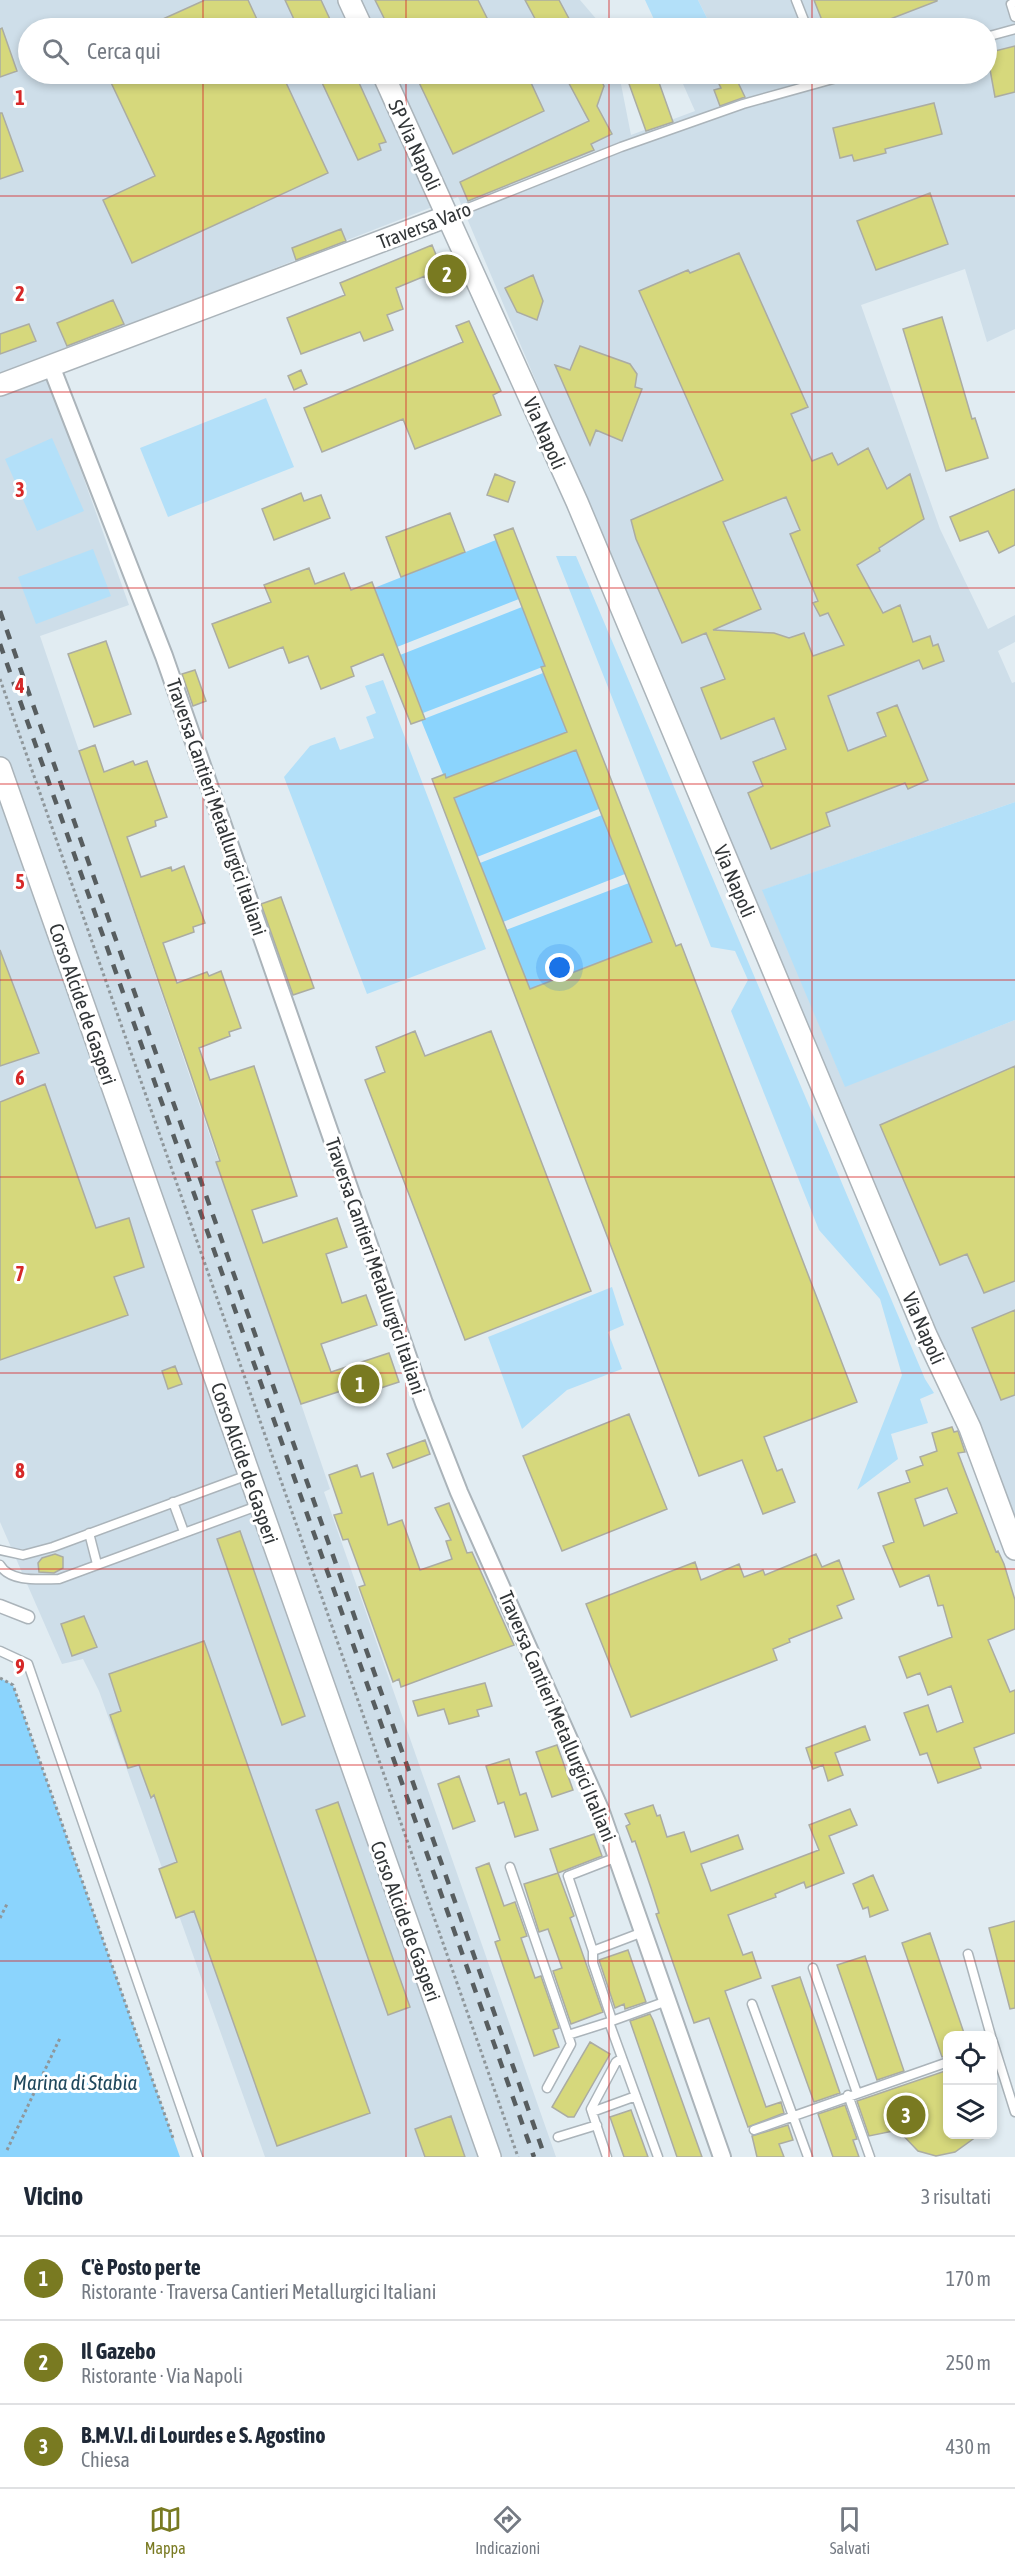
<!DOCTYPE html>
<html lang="it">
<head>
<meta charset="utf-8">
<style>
  body { margin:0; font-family:"Asap Condensed",sans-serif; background:#f2f2f3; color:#1f2937 }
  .controls { position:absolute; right:18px; bottom:18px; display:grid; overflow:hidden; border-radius:12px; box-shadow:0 3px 9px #0003 }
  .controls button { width:54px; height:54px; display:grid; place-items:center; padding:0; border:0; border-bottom:2px solid #e0e1e3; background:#fff; color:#1f2937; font:30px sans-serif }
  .you { position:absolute; left:560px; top:968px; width:21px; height:21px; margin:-15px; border:4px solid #fff; border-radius:50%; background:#1a73e8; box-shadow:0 0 0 9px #1a73e833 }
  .badge { display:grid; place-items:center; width:39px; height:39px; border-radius:50%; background:#797a21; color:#fff; font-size:20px; font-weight:700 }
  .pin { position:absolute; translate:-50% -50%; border:3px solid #fff; box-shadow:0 2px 6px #0006 }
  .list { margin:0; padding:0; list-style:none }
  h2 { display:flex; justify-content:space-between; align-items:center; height:78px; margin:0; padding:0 24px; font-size:26px }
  h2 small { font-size:20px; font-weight:400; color:#747a83 }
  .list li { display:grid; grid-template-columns:39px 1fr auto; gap:18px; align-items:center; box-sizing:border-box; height:84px; padding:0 24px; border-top:2px solid #e0e1e3 }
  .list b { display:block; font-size:22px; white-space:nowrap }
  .list p { margin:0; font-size:20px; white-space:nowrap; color:#747a83 }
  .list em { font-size:20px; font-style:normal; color:#747a83 }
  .icon { flex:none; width:33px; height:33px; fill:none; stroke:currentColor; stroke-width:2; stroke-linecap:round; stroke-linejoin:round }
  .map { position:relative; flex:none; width:1015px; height:2157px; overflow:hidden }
  .search { position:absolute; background:#fff; box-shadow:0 3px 9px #0003; left:18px; right:18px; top:18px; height:66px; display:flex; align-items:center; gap:15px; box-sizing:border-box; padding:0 21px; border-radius:33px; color:#747a83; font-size:22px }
  .sheet { height:330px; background:#fff }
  nav { display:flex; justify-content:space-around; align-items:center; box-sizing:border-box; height:84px; border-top:2px solid #e0e1e3; background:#fff; font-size:16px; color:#747a83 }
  nav a { display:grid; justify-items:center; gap:3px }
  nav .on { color:#797a21 }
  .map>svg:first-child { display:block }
  .built { fill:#cedee9 }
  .green { fill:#b3e0f9 }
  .water { fill:#8bd4fd }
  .building { fill:#d6d87c; stroke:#abaca2; stroke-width:1.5; fill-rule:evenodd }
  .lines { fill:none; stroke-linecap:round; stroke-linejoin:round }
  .service-casing { stroke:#abb4ba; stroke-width:11 }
  .pedestrian-casing { stroke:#abb4ba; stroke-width:15 }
  .minor-casing { stroke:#abb4ba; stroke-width:20 }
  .tertiary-casing { stroke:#abb4ba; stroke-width:24 }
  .path { stroke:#8f979b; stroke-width:3; stroke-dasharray:3 3; stroke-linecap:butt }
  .service { stroke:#fff; stroke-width:8 }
  .pedestrian { stroke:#fff; stroke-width:12 }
  .minor { stroke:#fff; stroke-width:16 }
  .tertiary { stroke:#fff; stroke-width:21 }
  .rail { stroke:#575d5f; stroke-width:4.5; stroke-dasharray:10 10; stroke-linecap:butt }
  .grid { fill:none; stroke:#d62828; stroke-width:1.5; stroke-opacity:0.55 }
  .labels { text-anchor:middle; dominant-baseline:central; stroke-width:6; stroke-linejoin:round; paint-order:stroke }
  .street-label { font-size:20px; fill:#323638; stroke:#fff }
  .water-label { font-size:21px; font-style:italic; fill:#1f485d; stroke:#fff }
  .grid-label { font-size:20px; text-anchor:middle; font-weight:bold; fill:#d62828; stroke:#fff; stroke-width:6; stroke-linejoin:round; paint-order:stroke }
</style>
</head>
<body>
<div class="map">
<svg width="1015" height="2157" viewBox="0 0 1015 2157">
  <rect width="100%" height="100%" fill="#e1ecf2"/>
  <path class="built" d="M0 0H580L604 28H28V74H619L631 135 695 111 679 75 683 74H986V28H712L698 0H1015V329L987 342 965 269 861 305 940 529 988 629 1015 615V642L998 651 1012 683 1015 682V802L763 890 845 1086 1015 1020V1517L971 1404 940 1338 458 197 41 359 129 605 40 636 330 1489 324 1492 556 2157H265L99 1691 83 1659 62 1664 0 1522Z"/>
  <path class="green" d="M645 0H698L712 28H658Z
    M266 398 294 467 168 517 140 448Z
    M52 438 84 511 37 531 5 459Z
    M93 549 111 596 36 624 18 577Z
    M556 556H576L925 1379 934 1393 920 1399 928 1423 891 1434 898 1459 857 1490 902 1375 880 1299 819 1230 731 1011 748 980 735 951 711 947Z
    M383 680 486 949 367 994 284 777 310 746 335 737 340 750 374 738 366 717 376 713 365 686Z
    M1015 802V1020L845 1087 762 890Z
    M612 1287 624 1325 608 1332 622 1369 567 1390 522 1429 488 1337Z"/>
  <path class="water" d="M496 540 519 599 397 647 374 588Z
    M522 607 545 666 423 713 400 655Z
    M543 673 567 732 445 779 421 720Z
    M576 750 599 809 477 857 454 798Z
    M602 815 625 874 503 922 480 863Z
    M629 883 652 942 530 989 506 930Z
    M0 1678 13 1685 180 2157H0Z"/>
  <path class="building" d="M205 0H248L261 28H143Z
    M285 0H321L334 28H298Z
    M375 0H478L492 28H389Z
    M525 0H559L574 28H540Z
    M814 0H937V1L867 28H825Z
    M2 28 17 71 0 77V29Z
    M1015 46V92L995 97 987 53Z
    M107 74H282L328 173 132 263 103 200 155 176Z
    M318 74H355L386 142 379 144 381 150 358 160Z
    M415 74H527L544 111 453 154Z
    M564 74H598L604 86 597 106 612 134 591 144 594 150 468 201 460 182 589 121Z
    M637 74H656L673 122 646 131 628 81 639 77Z
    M714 74H734L745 97 720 106 714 90 721 88Z
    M934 103 942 134 885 149 886 153 854 161 852 155 840 158 833 128Z
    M0 113H2L23 171 0 179Z
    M930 193 948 244 876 270 857 221Z
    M341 229 346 241 296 260 292 248Z
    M432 245 446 279 429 286 425 276 396 288 403 309 387 315 393 330 364 341 360 332 301 354 287 318 345 295 340 283Z
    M739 253 808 407 791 414 812 461 832 453 838 465 868 448 887 489 910 474 924 519 879 548 880 551 857 565 883 613 900 605 913 642 930 636 933 646 938 644 944 661 923 669 919 660 828 696 848 751 886 736 877 713 897 705 928 780 908 789 905 783 826 813 830 826 771 849 748 793 763 786 753 762 786 749 774 718 721 739 701 688 725 679 706 633 682 643 636 539 631 520 723 480 639 291 688 270 690 273ZM786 497 800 530 790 534 818 601 813 603 820 616 828 613 844 645 813 656 804 633 789 638 774 633 713 630 761 609 723 522Z
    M533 275 543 301 537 320 517 312 505 288Z
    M113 300 124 324 67 346 57 323Z
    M942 317 972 419 975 418 988 458 946 471 903 329Z
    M469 321 501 391 493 395 501 415 415 449 403 419 322 452 304 408 463 342 456 326Z
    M29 324 36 341 0 354V334Z
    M580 346 630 364 637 374 635 387 642 389 622 441 596 430 590 445 555 365 570 370Z
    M301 370 307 384 294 390 288 376Z
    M495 474 515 482 508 502 487 495Z
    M1015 489V545L999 553 988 531 960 541 950 517Z
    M301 493 304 501 321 495 330 518 274 540 262 509Z
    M450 513 465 552 401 577 386 537Z
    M513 528 676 946 681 944 857 1402 764 1437 777 1471 782 1469 795 1502 763 1514 742 1460 699 1476 432 779 445 774 446 778 567 732 541 667 545 666 494 535ZM576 750 652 942 530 989 454 798Z
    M309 568 315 584 344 573 351 590 372 582 425 719 411 724 383 654 351 667 354 676 321 689 308 656 289 663 283 647 229 668 212 624 271 602 264 585Z
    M106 641 131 714 94 727 68 654Z
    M195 670 206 701 193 706 182 674Z
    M95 745 104 772 133 761 135 765 147 761 167 817 155 821 156 826 127 837 141 877 171 867 172 871 184 866 205 923 193 927 194 932 163 943 177 983 207 972 209 976 221 971 241 1028 229 1032 230 1036 199 1048 210 1080 254 1066 297 1196 252 1210 263 1243 337 1218 347 1247 326 1254 342 1303 366 1295 377 1325 321 1344 331 1372 389 1353 399 1382 347 1399 344 1390 301 1404 216 1162 220 1161 190 1072 79 751Z
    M281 897 314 988 293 995 261 904Z
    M0 950 39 1053 0 1066Z
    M415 1031 425 1056 491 1031 591 1291 465 1340 365 1080 385 1072 376 1047Z
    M1015 1066V1281L984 1293 967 1254 940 1265 880 1125Z
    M45 1084 96 1228 129 1218 144 1267 114 1277 128 1315 0 1360V1102Z
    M1015 1310V1395L1001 1400 972 1328Z
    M175 1366 182 1384 168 1389 162 1371Z
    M629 1414 667 1509 562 1551 523 1456Z
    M952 1427 954 1432 958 1431 965 1452 958 1453 996 1552 998 1551 1004 1564 1015 1600V1629L988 1640 1010 1692 1015 1690V1733L974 1748 981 1768 938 1783 927 1753 920 1755 904 1713 928 1705 937 1732 963 1722 951 1686 928 1695 920 1673 907 1678 899 1657 952 1637 943 1605 938 1606 929 1575 900 1587 883 1546 894 1542 878 1493 910 1482 906 1471 923 1465 920 1457 937 1451 932 1433ZM947 1488 957 1513 924 1526 915 1499Z
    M425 1440 430 1454 393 1468 387 1454Z
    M357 1465 361 1477 373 1473 388 1525 402 1520 420 1570 452 1559 446 1541 451 1540 435 1508 449 1503 467 1553 472 1552 514 1645 401 1687 399 1679 393 1682 359 1587 365 1585 348 1539 343 1540 334 1515 342 1513 329 1475Z
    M240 1531 305 1716 282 1725 217 1539Z
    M55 1554 63 1557V1568L54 1573 39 1572 38 1563 42 1558Z
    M816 1554 822 1567 839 1560 854 1599 837 1606 842 1618 789 1639 790 1642 773 1649 777 1660 631 1717 586 1604 695 1562 701 1580 739 1564 744 1577 763 1570 765 1575Z
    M84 1616 97 1647 72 1656 61 1624Z
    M204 1641 370 2113 277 2146 194 1911 176 1918 159 1869 177 1862 154 1795 151 1798 139 1765 128 1768 110 1715 121 1711 109 1674Z
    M485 1683 492 1706 477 1710 479 1716 449 1724 444 1709 418 1716 413 1701Z
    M865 1726 870 1740 835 1753 843 1775 828 1781 823 1765 813 1769 806 1748Z
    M557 1745 573 1790 552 1797 536 1752Z
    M509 1759 520 1795 526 1793 538 1830 515 1837 504 1802 498 1804 486 1766Z
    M459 1776 475 1821 453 1829 438 1784Z
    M338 1802 410 2007 388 2015 316 1810Z
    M653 1805 657 1816 660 1815 667 1837 684 1832 691 1852 738 1835 743 1849 701 1864 711 1891 819 1850 809 1825 850 1809 857 1825 829 1836 844 1873 806 1888 804 1882 775 1894 776 1897 728 1915 743 1955 752 1952 761 1978 725 1991 766 2107 781 2102 784 2113 748 2127 709 2018 694 2023 656 1914 659 1913 651 1888 635 1841 632 1842 626 1826 630 1824 625 1814Z
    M594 1834 602 1856 558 1873 550 1849Z
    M489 1863 504 1906 515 1902 527 1936 521 1938 535 1978 541 1976 559 2028 553 2030 559 2047 534 2056 495 1942 500 1940 476 1868Z
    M558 1873 574 1916 570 1918 603 2012 571 2024 553 1971 562 1968 548 1929 539 1932 524 1884Z
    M873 1875 888 1910 870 1917 868 1907 863 1909 853 1884Z
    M1015 1921V2008L1010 2009 989 1928Z
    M930 1933 965 2036H948V2056L942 2057 902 1943Z
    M628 1950 646 2002 625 2009 624 2004 615 2008 599 1960Z
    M865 1956 904 2071 877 2080 837 1965Z
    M800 1977 840 2093 814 2102 772 1986Z
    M650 2014 653 2020 702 2157H677L630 2021Z
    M590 2042 610 2054 574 2117H568L552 2107Z
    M948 2070V2134H980L955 2152 936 2156 918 2151 898 2130 869 2136 857 2101Z
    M845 2105 857 2139 853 2140 859 2157H833L818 2114Z
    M631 2110 648 2157H624L610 2117Z
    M451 2116 465 2157H425L415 2129Z
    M788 2125 793 2140 779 2144 784 2157H757L752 2136Z"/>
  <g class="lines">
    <g class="service-casing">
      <path id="service" d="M796 0 807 28
        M1015 2 1011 4 1015 17
        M986 37 1015 29
        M448 216 621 147 743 104 851 74
        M173 1502 184 1532
        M89 1533 97 1564
        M0 1550 23 1555 53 1547 248 1475
        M0 1565C10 1583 42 1579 59 1579L260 1505
        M0 1651 28 1664 198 2157
        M510 1867 568 2035 609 2022
        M593 1951 643 1932
        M968 1954 991 2036
        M813 1968 857 2093
        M752 2004 808 2157
        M612 2020 593 1963V1951L568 1876 617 1857
        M992 2039 1015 2112
        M547 2088 571 2044 568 2035
        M848 2095 870 2157
        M592 2112 636 2096
        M754 2130 948 2062
        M558 2137 597 2125
        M607 2157 591 2109 616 2062 622 2058
        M658 2157 609 2022 667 2001"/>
    </g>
    <g class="pedestrian-casing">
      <path id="pedestrian" d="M0 1606 28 1617"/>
    </g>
    <g class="minor-casing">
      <path id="minor" d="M51 366 164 656 424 1403 459 1492 600 1809 722 2157"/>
    </g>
    <g class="tertiary-casing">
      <path id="tertiary" d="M349 0 362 28
        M383 74 577 502 926 1335 970 1428 1015 1549
        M0 385 448 216
        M0 768 490 2157"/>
    </g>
    <path class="path" d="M0 679 518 2157
      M0 1678 13 1685 173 2138
      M0 1918 8 1902
      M7 2150 60 2038"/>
    <use href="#service" class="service"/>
    <use href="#pedestrian" class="pedestrian"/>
    <use href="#minor" class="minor"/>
    <use href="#tertiary" class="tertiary"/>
    <path class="rail" d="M0 611 545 2157
      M0 644 534 2157"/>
  </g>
  <path class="grid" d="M203 0V28M406 0V28M609 0V28M812 0V28M203 74V2157M406 74V2157M609 74V2157M812 74V2157M0 196H1015M0 392H1015M0 588H1015M0 784H1015M0 980H1015M0 1177H1015M0 1373H1015M0 1569H1015M0 1765H1015M0 1961H1015"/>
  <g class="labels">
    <g class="street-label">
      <text transform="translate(415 145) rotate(65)">SP Via Napoli</text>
      <text transform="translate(424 225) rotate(-21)">Traversa Varo</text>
      <text transform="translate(545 433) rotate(66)">Via Napoli</text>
      <text transform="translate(217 807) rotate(71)">Traversa Cantieri Metallurgici Italiani</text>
      <text transform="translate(735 881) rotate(67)">Via Napoli</text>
      <text transform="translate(83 1004) rotate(71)">Corso Alcide de Gasperi</text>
      <text transform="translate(376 1266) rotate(71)">Traversa Cantieri Metallurgici Italiani</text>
      <text transform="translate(924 1328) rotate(66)">Via Napoli</text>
      <text transform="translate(245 1463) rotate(71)">Corso Alcide de Gasperi</text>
      <text transform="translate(558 1716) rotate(67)">Traversa Cantieri Metallurgici Italiani</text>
      <text transform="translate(406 1921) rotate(70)">Corso Alcide de Gasperi</text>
    </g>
    <g class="water-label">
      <text x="75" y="2082">Marina di Stabia</text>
    </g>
  </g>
  <g class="grid-label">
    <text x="20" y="105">1</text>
    <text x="20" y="301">2</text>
    <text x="20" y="497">3</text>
    <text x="20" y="693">4</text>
    <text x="20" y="889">5</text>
    <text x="20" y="1085">6</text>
    <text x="20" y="1281">7</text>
    <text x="20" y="1478">8</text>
    <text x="20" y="1674">9</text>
  </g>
</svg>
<div class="controls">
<button><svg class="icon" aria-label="locate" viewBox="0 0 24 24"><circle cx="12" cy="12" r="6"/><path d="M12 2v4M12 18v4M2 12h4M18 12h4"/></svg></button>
<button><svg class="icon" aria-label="layers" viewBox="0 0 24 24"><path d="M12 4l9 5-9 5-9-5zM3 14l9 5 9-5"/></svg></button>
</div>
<div class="you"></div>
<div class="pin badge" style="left:360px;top:1384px">1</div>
<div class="pin badge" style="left:447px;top:274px">2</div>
<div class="pin badge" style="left:906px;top:2115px">3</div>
<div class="search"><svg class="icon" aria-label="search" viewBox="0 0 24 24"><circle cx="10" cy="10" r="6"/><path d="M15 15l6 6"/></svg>Cerca qui</div>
</div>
<section class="sheet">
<h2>Vicino<small>3 risultati</small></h2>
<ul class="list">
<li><span class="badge">1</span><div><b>C'è Posto per te</b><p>Ristorante · Traversa Cantieri Metallurgici Italiani</p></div><em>170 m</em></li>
<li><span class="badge">2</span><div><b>Il Gazebo</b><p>Ristorante · Via Napoli</p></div><em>250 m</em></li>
<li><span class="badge">3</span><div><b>B.M.V.I. di Lourdes e S. Agostino</b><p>Chiesa</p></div><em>430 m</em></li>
</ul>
</section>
<nav>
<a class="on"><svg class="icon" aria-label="map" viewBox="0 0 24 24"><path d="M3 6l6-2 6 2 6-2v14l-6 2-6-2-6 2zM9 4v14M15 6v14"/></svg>Mappa</a>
<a><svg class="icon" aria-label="directions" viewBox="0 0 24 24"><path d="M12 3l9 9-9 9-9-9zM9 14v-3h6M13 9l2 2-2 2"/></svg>Indicazioni</a>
<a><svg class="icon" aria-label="saved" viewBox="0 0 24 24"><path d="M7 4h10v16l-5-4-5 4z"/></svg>Salvati</a>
</nav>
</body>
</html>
